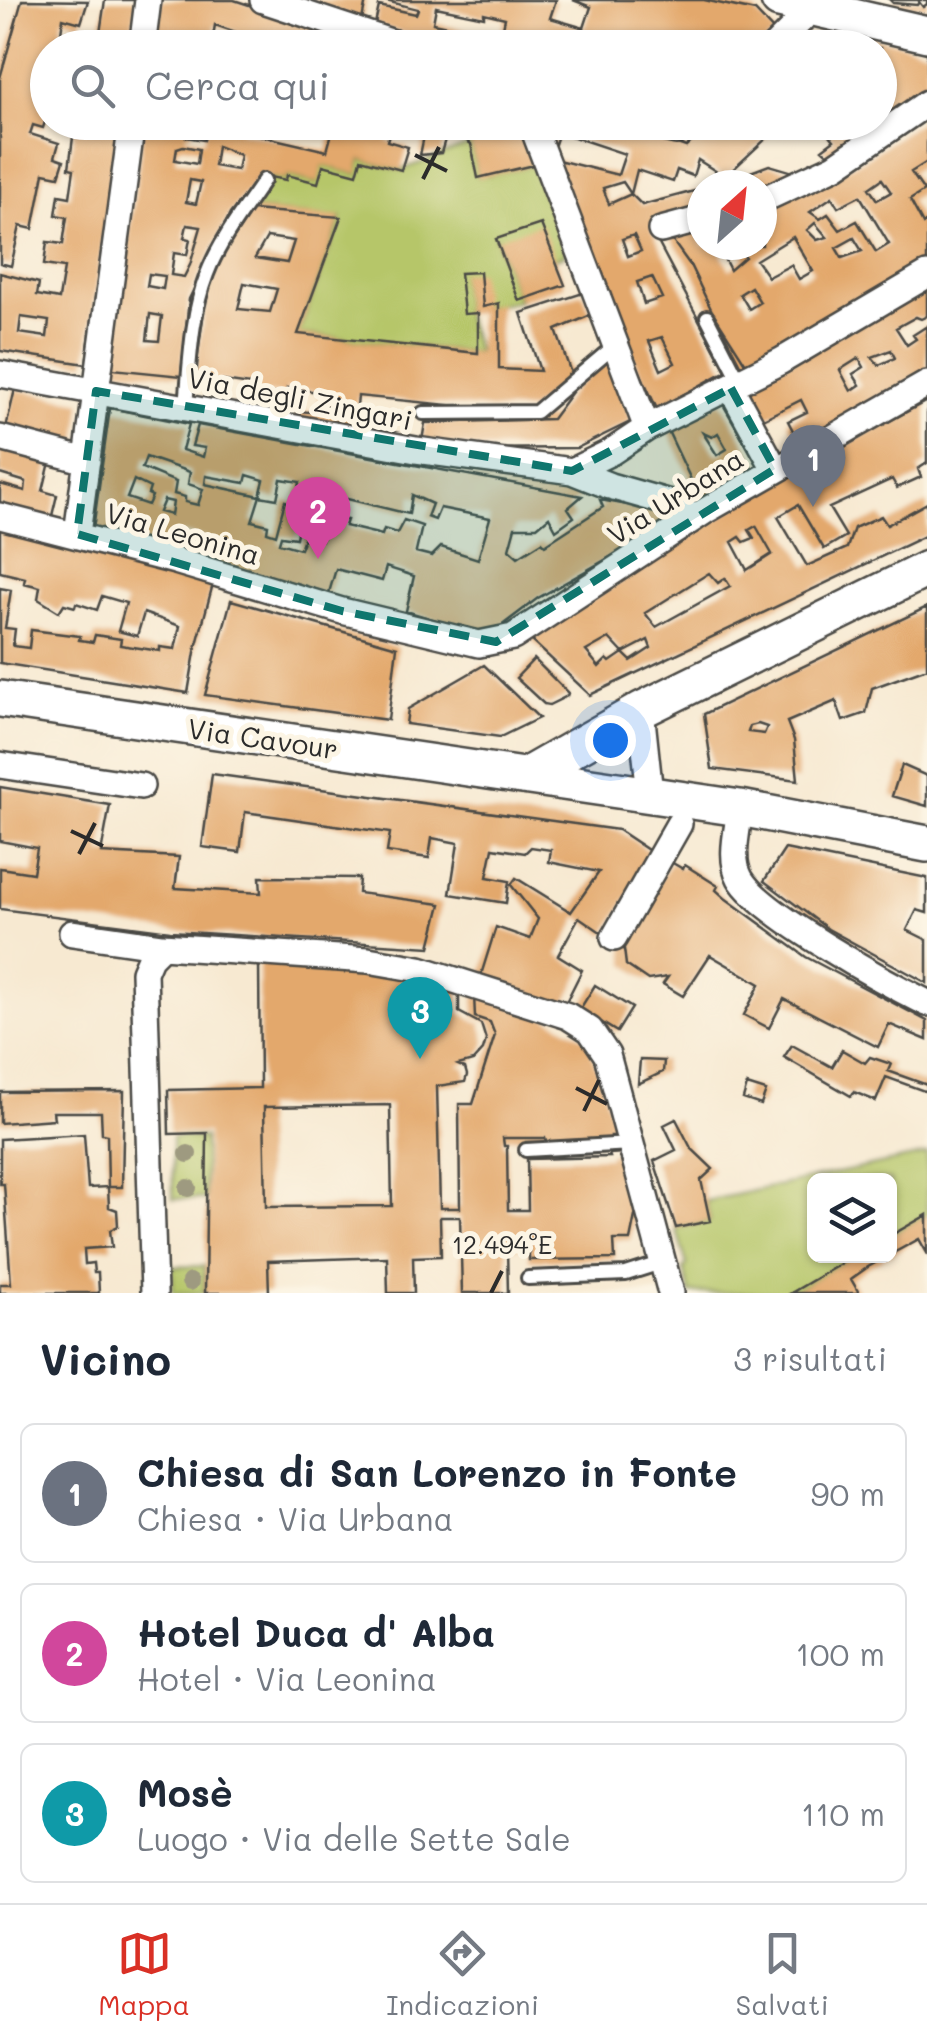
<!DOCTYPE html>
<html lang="it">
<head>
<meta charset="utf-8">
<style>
  body { margin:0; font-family:Mali,sans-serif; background:#f6f6f7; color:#1f2937 }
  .controls { position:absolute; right:30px; bottom:30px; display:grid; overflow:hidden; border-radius:15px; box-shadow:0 2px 8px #0004 }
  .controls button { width:90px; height:90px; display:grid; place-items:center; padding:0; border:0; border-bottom:2px solid #e0e1e3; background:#fff; color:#1f2937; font:50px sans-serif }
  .compass { position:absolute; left:687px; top:170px; width:90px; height:90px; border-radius:50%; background:#fff; box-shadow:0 2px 8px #0004; rotate:27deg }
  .you { position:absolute; left:610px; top:740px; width:35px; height:35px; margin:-25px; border:8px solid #fff; border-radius:50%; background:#1a73e8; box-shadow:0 0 0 15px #1a73e833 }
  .badge { display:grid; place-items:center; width:65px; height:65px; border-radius:50%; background:#d93025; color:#fff; font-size:32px; font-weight:700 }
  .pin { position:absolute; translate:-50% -82px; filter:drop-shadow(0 2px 5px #0008) }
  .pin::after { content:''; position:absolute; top:52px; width:35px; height:30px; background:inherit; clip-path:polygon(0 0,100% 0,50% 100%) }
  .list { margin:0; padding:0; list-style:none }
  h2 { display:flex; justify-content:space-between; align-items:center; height:130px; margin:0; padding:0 40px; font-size:42px }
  h2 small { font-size:32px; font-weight:400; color:#747a83 }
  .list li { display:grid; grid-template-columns:65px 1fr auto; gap:30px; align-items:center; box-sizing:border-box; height:140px; margin:0 20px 20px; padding:0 20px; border:2px solid #e0e1e3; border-radius:15px }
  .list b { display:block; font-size:38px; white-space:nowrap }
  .list p { margin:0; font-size:32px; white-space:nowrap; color:#747a83 }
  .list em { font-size:32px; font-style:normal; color:#747a83 }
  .icon { flex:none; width:55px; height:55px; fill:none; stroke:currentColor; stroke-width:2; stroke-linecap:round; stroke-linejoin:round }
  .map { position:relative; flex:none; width:927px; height:1293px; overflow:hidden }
  .search { position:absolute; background:#fff; box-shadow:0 2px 8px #0004; left:30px; right:30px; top:30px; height:110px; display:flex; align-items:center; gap:25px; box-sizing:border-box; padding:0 35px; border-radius:55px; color:#747a83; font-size:38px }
  .sheet { height:610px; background:#fff }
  nav { display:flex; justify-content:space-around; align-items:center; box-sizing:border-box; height:140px; border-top:2px solid #e0e1e3; background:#fff; font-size:28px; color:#747a83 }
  nav a { display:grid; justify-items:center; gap:5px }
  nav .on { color:#d93025 }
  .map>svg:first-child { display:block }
  .green { fill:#b6c669; stroke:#70784a; stroke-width:2.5 }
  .building { fill:#e3a86c; fill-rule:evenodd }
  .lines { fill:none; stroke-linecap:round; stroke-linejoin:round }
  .lane-casing { stroke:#4a4844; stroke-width:18 }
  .street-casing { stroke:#4a4844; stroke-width:30 }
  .secondary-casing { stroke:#4a4844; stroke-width:40 }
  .lane { stroke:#fff; stroke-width:12 }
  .street { stroke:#fff; stroke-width:25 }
  .secondary { stroke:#fff; stroke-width:35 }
  .tree { fill:#9e9a80 }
  .marked { fill:#0f766e; fill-opacity:0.2; stroke:#0f766e; stroke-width:8; stroke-dasharray:20 12; stroke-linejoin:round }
  .ticks { fill:none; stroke:#2b2b2b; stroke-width:4 }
  .labels { text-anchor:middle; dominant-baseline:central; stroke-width:10; stroke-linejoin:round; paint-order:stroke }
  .street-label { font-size:28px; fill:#2b2b2b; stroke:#fcf5e5 }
  .ticks-label { font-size:25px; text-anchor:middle; fill:#2b2b2b; stroke:#fcf5e5; stroke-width:10; stroke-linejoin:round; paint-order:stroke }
</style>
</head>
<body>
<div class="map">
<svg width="927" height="1293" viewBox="0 0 927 1293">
  <rect width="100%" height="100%" fill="#fcf5e5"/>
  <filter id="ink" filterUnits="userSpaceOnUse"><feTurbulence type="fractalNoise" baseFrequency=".01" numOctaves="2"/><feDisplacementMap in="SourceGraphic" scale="20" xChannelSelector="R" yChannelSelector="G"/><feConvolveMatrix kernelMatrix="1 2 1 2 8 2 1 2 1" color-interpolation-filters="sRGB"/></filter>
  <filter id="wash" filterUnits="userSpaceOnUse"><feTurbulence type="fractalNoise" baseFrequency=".0048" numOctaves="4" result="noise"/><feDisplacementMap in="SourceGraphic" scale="40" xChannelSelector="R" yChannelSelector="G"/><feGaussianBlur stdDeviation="2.25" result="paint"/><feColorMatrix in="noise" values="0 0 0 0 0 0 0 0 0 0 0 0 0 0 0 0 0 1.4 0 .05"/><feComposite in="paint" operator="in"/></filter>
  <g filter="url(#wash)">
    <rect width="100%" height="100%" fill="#f7e9d1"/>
    <path class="green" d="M471 144 478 177 533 165 566 254 555 259 496 239 519 301 483 307 461 273 464 314 478 353 298 334 341 218 252 210 271 177 286 180 287 175 317 183 323 165 357 174 361 159 401 170Z
      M172 1137H204L205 1199H173Z
      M927 1154V1215L890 1236V1180H814V1256H854L791 1293H690L683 1268 687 1265 676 1228 710 1221 706 1201Z
      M204 1266V1293H173L172 1267Z"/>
    <g id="blocks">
      <path class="building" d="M22 0 88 1 81 23 63 18 59 48H48V113L43 128 33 125 30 134 59 143 55 157 64 160 59 176 44 173 33 229 20 226 11 266 0 263V78Z
        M105 0H137L130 48H87L88 39 99 40Z
        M161 0H234L380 48H263L265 42 215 25 211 48H154Z
        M302 0H366L362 20Z
        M382 0H556L550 18 584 28 591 7 573 0H704L755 11 776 33 760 48H660L662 44 642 38 640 44 622 38 619 48H448L375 24 379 6 416 14 418 9ZM436 7 484 17V13L505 18 500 43 483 39 484 34 433 23Z
        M890 0H927V4L923 7 919 2 917 5 893 3Z
        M865 34 927 51V93L832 158 822 149 834 140 819 122H880V48H852Z
        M927 117V162L911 172 924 191 910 200 923 224 927 221V267L751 372 712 311 690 265 669 236 702 225V245H717L730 270 745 257 738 245H762V205L862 161ZM882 179 891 192 877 200 869 188ZM860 196 889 244 876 252 857 221 840 230 828 214 820 219 810 212 832 197 838 207ZM815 223 827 237 817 240 807 230ZM793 237 813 271 799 279 791 265 768 277 756 260ZM854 238 862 251 842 258 836 248ZM751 287 760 302 749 309 740 294Z
        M75 122H119L86 364 0 351V273L39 283 37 295 59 299 64 268 44 265 47 242 63 244 67 217 56 215 59 195 70 197 74 169 69 168ZM21 317 49 321 47 337 19 333Z
        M144 122H194L191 135 187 133 186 137 204 140 208 122H243L240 131 327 151 335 122H387L384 132 389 134 387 141 408 147 401 170 361 159 357 174 323 165 318 183 287 175 286 180 260 175 230 214 189 299 181 376 112 369ZM183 146 199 149 197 164 175 160 177 148ZM217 146 240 155 237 170 214 166ZM190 180 201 182 196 204 186 202ZM187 225 201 227 190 265 184 277 171 275 174 253 187 255 190 239 184 238ZM149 274 165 276 163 289 147 286ZM150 314 162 316 159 341 147 340Z
        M427 122H450L441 153 420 155Z
        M470 122H495L491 136 501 133 502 122H520L533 165 478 178 471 144 467 141Z
        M537 122H615L686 147 713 122H784L725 177 698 160 693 176 677 170 673 182 637 170 631 194 623 182 603 188 609 204 631 194 642 205 702 189V212L651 229 726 371 657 409 608 303 554 159 618 175 625 154 559 132 554 147 548 144ZM634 235 641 251 628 256 622 239ZM652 277 662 298 644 304 637 282ZM662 337 675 363 661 370 649 341Z
        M769 165 800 174 762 193V185H716Z
        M252 210 341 217 298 334 478 353V313L464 314 460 273 480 272 483 307 499 303V369L540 371 521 313 583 293 591 315 556 330 572 376 530 410H499L358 396 357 407 319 405 320 392 287 388V395L267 393V402L299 404 298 411 373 418 369 433 297 426 298 411 256 407 258 386 195 377 206 294 223 254ZM267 237 294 241 287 263 255 258ZM244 283 277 289 270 312 238 309Z
        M541 224 565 285 519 301 496 239Z
        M927 284V316L921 319 916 317 896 328 907 345 916 339 913 335 927 326V371L801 446 788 421 807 412 801 400 761 420 745 386ZM891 350 895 358 879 365 872 357ZM859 358 864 367 853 374 860 385 851 391 840 370Z
        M609 359 632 421 577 448 482 449 422 441 425 423 552 419 575 388Z
        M15 389 82 402 77 445 6 428Z
        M721 401 759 467 702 503 668 431ZM703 433 712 437 718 433 727 449 717 455Z
        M927 401V463L918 469 921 477 897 488 892 479 829 508 846 536 824 549 798 505 778 517 807 566 847 548 854 528 881 516 887 525 927 503V535L590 695 531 640 762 490ZM756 526 772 554 747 570 732 542 740 537 744 542 754 538 749 530ZM709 573 718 583 725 578 730 586 656 627 645 613ZM609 638 623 653 648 640 651 648 631 661 623 653 610 662 607 659 599 667 586 651Z
        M110 408 189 424 182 450 203 457 205 448 192 446 198 425 582 496 568 508 574 517 556 530 549 517 537 527H515L509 549 518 557 542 542 545 545 603 507 600 500 662 511 670 523 538 598 488 636 406 611 414 576 386 567 382 581 336 569 328 596 212 561 218 541 181 533 177 552 93 529ZM146 457 190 472 188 484 203 489 198 505 185 502V497L174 494 176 482 142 468ZM247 475 264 480 260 496 277 499 281 479 300 482 297 498 322 502 319 513 327 518 322 540 305 535 300 549 279 543 281 536 296 538 302 505 285 501 276 535 267 532 268 525 252 521 260 496 205 484 206 476 245 483ZM134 480 150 488 148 494 152 496 148 505 127 498ZM412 495 432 504 427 517 435 520 440 508 490 518 478 559 441 547 432 556 416 552 422 526 404 520 397 533 384 529 382 535 345 526 347 520 334 518 339 497 409 514ZM164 500 173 502 171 515 159 512Z
        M0 448 50 462 43 491 57 495 51 520 0 508V484L25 491 26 482 0 474Z
        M0 522 214 580 195 652 188 693 0 663V588L11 590 5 628 15 629 13 646 29 648 31 630 80 636 79 640 87 641 93 642 95 635 121 639 120 645 160 651V647L175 649 180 626 144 613 137 636 118 631 126 603 102 596 97 610 76 603 75 607 64 604 59 612 38 599 40 587 24 583 25 578 0 572Z
        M231 600 397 647 388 720 205 695Z
        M927 607V668L872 688 866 713 843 721 836 701 787 722 794 740 798 780 712 769 704 714ZM758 724 767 727 764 734 748 732 750 726Z
        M534 659 568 693 567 696 549 705 544 704 516 678Z
        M484 665 539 718 500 737 406 724 408 709Z
        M902 765 927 776V806L892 796Z
        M212 774 618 830 654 854 605 935 579 917 558 955 582 970 564 1006 481 975 496 927 530 939 538 919 511 885 516 878 571 912 599 872 549 862 551 850 531 847 525 853 493 848 487 877 509 881 506 903 450 894 458 843 432 838 429 858 387 852 390 833 245 812 240 852 202 847Z
        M0 787 110 805 101 853 179 857 175 888 261 893 260 877 359 878 358 893 441 904 430 947 170 931 0 909V868L33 873 37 848 0 841Z
        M785 849 927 878V913L917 910 907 930 927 940V983L828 929 764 881Z
        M671 862 683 869 685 865 718 886 716 890 725 898 806 957 927 1021V1040L889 1024 878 1047 784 999 769 1028 744 1015 760 984 710 955 683 996 663 984 668 977 648 980 626 965 623 941Z
        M259 962 401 971 459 990V1012L481 1024 486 1040 483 1050 473 1061 458 1065 465 1068 467 1075 465 1082 437 1086 440 1208H460L459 1104H473L495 1035 490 1022 475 1017 474 995 548 1018 588 1040 617 1136H611L612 1141H560L559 1147 526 1148V1142H546L545 1138H503L504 1146H507L508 1210H528L527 1159 610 1157 609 1154 624 1153 636 1211 630 1240H614L615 1259 529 1260V1244H519V1248H507L508 1293H462L460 1217H440L441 1256 413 1257 414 1293H388L387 1257 268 1261 269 1293H205L207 1133 169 1134 168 1090 260 1088ZM390 1105 392 1206 266 1207 264 1107Z
        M595 985 632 1008 617 1032 580 1009Z
        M792 1045 832 1067 842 1050 865 1063 870 1057 891 1064 888 1071 927 1085V1092L886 1077 876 1101 854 1092 851 1096 784 1057Z
        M640 1060 664 1061 663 1072 638 1084Z
        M747 1085 766 1091 761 1105 743 1099Z
        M124 1091 122 1187H108L107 1135 102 1134 101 1112H53L54 1119 0 1123V1092Z
        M676 1119 691 1148 713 1169 701 1180 710 1221 676 1228 654 1161 676 1150 664 1125Z
        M84 1134 88 1188 108 1187 109 1207 117 1210 118 1226 110 1230 112 1247 84 1249 85 1264 93 1263 94 1273H98L99 1293H0V1284H11L4 1184H0V1139Z
        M927 1215V1253L919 1239 868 1267 851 1279 859 1293H791L854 1256H890V1236Z"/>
    </g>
  </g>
  <g filter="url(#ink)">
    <use href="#blocks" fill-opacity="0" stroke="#4a4844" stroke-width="2.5"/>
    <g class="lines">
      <g class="lane-casing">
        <path id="lane" d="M707 317 741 383
          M186 406C190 363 191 315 207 274 220 240 244 210 264 180
          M423 413 536 412 614 346
          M526 1150 631 1144
          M528 1278 626 1274 664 1262"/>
      </g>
      <g class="street-casing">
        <path id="street" d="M263 0 409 48
          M142 48 148 0
          M773 48 813 8
          M531 122 647 428
          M637 122 676 131 693 122
          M762 200 835 166 927 103
          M661 230 702 219
          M0 374 416 450 572 471 610 486 677 505 693 519
          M731 388 775 469
          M0 438 87 461
          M572 471 611 452 647 428 781 361 927 275
          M0 516 175 561 342 611 479 644 513 637 705 511 927 384
          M77 534 132 122
          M641 710 650 794
          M0 765 141 786
          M740 808C738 829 729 858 740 878 759 913 887 983 927 1003
          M72 933 162 946 368 960 420 969 568 1016 590 1030 607 1055 671 1293
          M614 938 679 824
          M154 1293 144 972 150 958 162 946"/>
      </g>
      <g class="secondary-casing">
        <path id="secondary" d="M779 0 927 34
          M0 699 740 808 927 844
          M527 775 641 710 927 569"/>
      </g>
      <use href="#lane" class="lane"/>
      <use href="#street" class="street"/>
      <use href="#secondary" class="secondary"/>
    </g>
    <g class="tree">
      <circle cx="188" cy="1154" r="9"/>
      <circle cx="188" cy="1188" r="9"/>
      <circle cx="190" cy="1282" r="9"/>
    </g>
  </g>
  <path class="marked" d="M731 388 775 469 496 642 342 611 77 534 96 391 572 471Z"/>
  <path class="ticks" d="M415 155 447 171M423 179 439 147M71 831 103 846M79 854 95 823M576 1088 607 1104M584 1111 599 1080M491 1293 502 1271"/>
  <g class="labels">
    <g class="street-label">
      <text transform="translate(300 398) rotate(11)">Via degli Zingari</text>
      <text transform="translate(675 496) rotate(-32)">Via Urbana</text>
      <text transform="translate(183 533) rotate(16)">Via Leonina</text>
      <text transform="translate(263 738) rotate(8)">Via Cavour</text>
    </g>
  </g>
  <g class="ticks-label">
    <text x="502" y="1254">12.494°E</text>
  </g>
</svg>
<div class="controls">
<button><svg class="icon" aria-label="layers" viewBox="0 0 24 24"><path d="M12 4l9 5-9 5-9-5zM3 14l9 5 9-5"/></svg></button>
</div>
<svg class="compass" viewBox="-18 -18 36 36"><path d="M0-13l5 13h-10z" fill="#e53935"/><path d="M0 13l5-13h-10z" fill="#747a83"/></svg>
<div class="you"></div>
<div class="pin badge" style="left:813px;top:507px;background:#6b7280">1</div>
<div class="pin badge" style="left:318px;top:559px;background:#d1479c">2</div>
<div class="pin badge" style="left:420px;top:1059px;background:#0f9aa8">3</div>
<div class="search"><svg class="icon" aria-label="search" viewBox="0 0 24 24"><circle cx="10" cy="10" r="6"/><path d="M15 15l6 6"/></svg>Cerca qui</div>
</div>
<section class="sheet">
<h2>Vicino<small>3 risultati</small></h2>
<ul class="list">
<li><span class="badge" style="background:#6b7280">1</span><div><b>Chiesa di San Lorenzo in Fonte</b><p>Chiesa · Via Urbana</p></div><em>90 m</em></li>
<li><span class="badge" style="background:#d1479c">2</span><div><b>Hotel Duca d' Alba</b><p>Hotel · Via Leonina</p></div><em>100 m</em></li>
<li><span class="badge" style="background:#0f9aa8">3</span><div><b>Mosè</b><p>Luogo · Via delle Sette Sale</p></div><em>110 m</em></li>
</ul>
</section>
<nav>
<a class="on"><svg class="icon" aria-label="map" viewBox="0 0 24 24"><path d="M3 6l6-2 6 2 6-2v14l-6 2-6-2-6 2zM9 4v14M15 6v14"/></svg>Mappa</a>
<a><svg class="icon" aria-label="directions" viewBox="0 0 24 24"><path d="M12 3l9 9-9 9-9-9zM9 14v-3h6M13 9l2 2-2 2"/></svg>Indicazioni</a>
<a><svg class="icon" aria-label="saved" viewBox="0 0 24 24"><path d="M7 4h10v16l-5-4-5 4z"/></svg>Salvati</a>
</nav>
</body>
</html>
